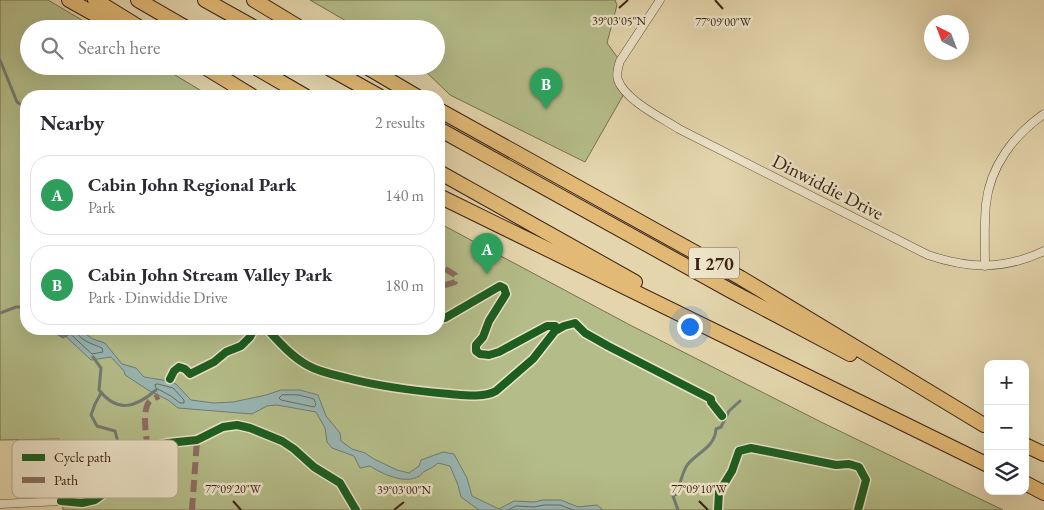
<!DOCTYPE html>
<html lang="en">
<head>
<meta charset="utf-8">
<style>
  body { margin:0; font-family:"EB Garamond",serif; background:#f7f7f7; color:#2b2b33 }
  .controls { position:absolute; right:15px; bottom:15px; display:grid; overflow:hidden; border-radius:10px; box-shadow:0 5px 20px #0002 }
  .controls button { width:45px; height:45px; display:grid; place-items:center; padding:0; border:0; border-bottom:1px solid #e1e1e2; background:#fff; color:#2b2b33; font:25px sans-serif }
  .compass { position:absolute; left:924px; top:15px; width:45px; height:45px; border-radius:50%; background:#fff; box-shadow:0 5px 20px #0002; rotate:318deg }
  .you { position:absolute; left:689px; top:326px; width:18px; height:18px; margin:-12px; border:4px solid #fff; border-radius:50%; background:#1a73e8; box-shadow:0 0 0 8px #1a73e833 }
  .badge { display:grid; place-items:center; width:32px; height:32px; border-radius:50%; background:#8f2418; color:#fff; font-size:16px; font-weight:700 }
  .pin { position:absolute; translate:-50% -41px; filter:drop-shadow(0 1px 2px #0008) }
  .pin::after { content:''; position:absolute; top:26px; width:18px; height:15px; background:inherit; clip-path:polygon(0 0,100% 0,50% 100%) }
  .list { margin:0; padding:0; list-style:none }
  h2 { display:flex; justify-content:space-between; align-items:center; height:65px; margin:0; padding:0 20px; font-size:21px }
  h2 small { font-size:16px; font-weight:400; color:#7c7c81 }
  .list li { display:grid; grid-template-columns:32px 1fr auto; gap:15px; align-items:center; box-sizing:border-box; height:80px; margin:0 10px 10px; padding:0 10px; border:1px solid #e1e1e2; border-radius:20px }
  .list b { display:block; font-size:19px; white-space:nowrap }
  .list p { margin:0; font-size:16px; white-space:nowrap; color:#7c7c81 }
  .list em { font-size:16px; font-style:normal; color:#7c7c81 }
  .icon { flex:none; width:28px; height:28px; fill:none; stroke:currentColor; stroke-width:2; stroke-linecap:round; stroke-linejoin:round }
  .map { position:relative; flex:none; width:1044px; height:510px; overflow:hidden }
  .search { position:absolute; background:#fff; box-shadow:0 5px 20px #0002; left:20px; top:20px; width:425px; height:55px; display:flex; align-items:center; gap:12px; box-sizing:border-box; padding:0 18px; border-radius:28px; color:#7c7c81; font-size:19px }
  .panel { position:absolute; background:#fff; box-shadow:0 5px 20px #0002; left:20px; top:90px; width:425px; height:245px; border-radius:20px }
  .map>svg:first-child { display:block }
  .green { fill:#b4bd89; stroke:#77704e }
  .water { fill:#98b6b3; stroke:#727b73 }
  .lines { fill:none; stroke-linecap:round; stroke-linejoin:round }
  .shore { stroke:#696c62; stroke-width:1 }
  .stream { stroke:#727b73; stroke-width:3 }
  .street-casing { stroke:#644f38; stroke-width:9 }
  .highway-casing { stroke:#3a2212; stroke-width:16 }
  .street { stroke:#ede4c9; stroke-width:8 }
  .highway { stroke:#e2ba76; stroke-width:14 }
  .quiet { stroke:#8d6e63; stroke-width:6; stroke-dasharray:12 6; stroke-linecap:butt }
  .cycleway-casing { stroke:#ede4c9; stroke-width:11 }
  .cycleway { stroke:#1b5e20; stroke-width:8 }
  .ticks { fill:none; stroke:#3a2212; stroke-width:2 }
  .labels { text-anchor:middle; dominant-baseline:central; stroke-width:5; stroke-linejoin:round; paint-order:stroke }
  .shield { fill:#ede4c9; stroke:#705c49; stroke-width:1 }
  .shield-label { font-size:18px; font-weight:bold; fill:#3a2212 }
  .street-label { font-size:19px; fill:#3a2212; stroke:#ede4c9 }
  .key { fill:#ede4c9; stroke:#b7aa92; stroke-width:1 }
  .key-label { font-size:14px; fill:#3a2212 }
  .ticks-label { font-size:12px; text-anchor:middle; fill:#3a2212; stroke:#ede4c9; stroke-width:5; stroke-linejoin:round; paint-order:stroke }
</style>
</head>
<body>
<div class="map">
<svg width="1044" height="510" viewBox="0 0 1044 510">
  <rect width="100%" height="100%" fill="#e4d5ac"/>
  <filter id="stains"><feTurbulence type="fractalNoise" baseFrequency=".004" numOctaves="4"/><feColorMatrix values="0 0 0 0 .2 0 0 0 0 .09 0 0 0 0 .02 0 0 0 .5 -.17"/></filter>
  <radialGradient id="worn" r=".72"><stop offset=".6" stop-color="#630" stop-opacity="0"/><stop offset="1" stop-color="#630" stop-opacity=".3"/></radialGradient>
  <path class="green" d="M0 0H48L97 29H29V66H160L210 96H26V329H439V223L630 325 821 422 1003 510H63L59 439 0 440Z
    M310 0H615L617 5 607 43 620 61 618 69 625 92 585 162 450 95 420 66H436V29H360Z"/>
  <path class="water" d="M58 329H78L93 339 105 343 122 364 136 368 144 377 163 380 176 384 191 400 214 403 233 402 266 395 281 390H300L318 395 326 416 340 433 341 441 352 449 365 453 374 459 397 470 409 473 419 466 421 460 443 452 454 454 467 478 472 496 499 509 514 501 534 502 543 500H561L578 507 597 505 603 510H479L461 497 458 485 450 466 438 463C434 467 431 468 425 471 423 472 421 475 419 476 406 485 382 474 370 466L360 468 354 456 332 448 327 442 325 428 316 412 277 405 267 406 252 414 178 408 168 400 148 390 125 375 124 371 111 357 91 360Z"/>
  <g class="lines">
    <path class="shore" d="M65 329 92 354 103 352 102 348C93 344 77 340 76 329
      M158 384 173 388 184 400V403H180L171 396 156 388 155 385Z
      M299 395 314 399 316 405 314 407 281 400 279 398 282 395Z
      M508 510 516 506 534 507 544 505H560L573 510"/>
    <path class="stream" d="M0 60 17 102 26 108
      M0 313 16 307H26
      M50 329 63 337 67 335
      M93 357 101 368 99 390C117 413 135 408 156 390
      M81 490 111 467 121 453 115 431 97 426 91 415 95 404 101 393
      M678 510 673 496 677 494C680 485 682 471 688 464 698 452 715 447 716 429L721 427 729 411 740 401"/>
    <g class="street-casing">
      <path id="street" d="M660 0 620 61C618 67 616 74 618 80 625 100 662 118 679 129L928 255C969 269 1004 270 1044 251
        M985 266C985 245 984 224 986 204 990 166 1014 135 1044 114
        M0 504 61 501"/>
    </g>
    <g class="highway-casing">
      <path id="highway" d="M69 0 121 29
        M95 0 142 29
        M138 0 188 29
        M205 0 257 29
        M254 0 302 29
        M203 66 252 96
        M253 66 305 96
        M325 66 379 96
        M365 66 416 96
        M439 110 741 278 984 425
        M439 129 731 291 850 354
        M439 172 635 282
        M439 196 988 465
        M1025 445 1044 454
        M1025 483 1044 493"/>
    </g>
    <use href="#street" class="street"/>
    <use href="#highway" class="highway"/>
    <path class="quiet" d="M439 253 442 267 455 275 456 278 455 282 439 287
      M148 448C146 437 142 411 149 402 151 399 155 398 159 396
      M192 510 197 440"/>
    <g class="cycleway-casing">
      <path id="cycleway" d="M267 329C279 342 291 356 307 365 319 372 334 375 347 378 381 387 415 391 450 394 463 395 484 398 496 391L533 359 555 331V326H547L499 352 489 355 480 354 476 351V345L483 337 489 321 506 294 504 288 500 286 445 318 439 319
        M555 331 564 326 575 323 585 333 608 346 711 399V402L722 416
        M170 379 174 371 179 367 185 369 190 374 214 362 226 352 241 346 250 337 254 329
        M61 501 82 503 95 500 108 491 116 482 126 458 135 451 168 443 197 440 223 427 237 425 250 428 282 441 294 449 314 467 340 483 356 510
        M718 510 719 492 732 471 739 451 751 448 836 465 849 464 859 467 866 480 858 510"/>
    </g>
    <use href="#cycleway" class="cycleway"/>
  </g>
  <path class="ticks" d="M715 0 723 9M619 8 628 0M233 501 241 510M699 501 708 510M394 510 404 502"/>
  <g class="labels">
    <rect class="shield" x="689" y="247.5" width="50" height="31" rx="4"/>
    <g class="shield-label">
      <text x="714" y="263">I 270</text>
    </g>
    <g class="street-label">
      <text transform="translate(828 187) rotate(27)">Dinwiddie Drive</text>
    </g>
  </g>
  <rect x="12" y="440" width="166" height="58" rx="8" class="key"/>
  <rect x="22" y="454" width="23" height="7" fill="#1b5e20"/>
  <rect x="22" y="477" width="23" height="6" fill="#8d6e63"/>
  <g class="key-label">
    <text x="54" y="462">Cycle path</text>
    <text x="54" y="485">Path</text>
  </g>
  <g class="ticks-label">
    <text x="619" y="25">39°03'05"N</text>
    <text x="723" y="26">77°09'00"W</text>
    <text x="233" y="493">77°09'20"W</text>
    <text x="699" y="493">77°09'10"W</text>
    <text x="404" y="494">39°03'00"N</text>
  </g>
  <rect width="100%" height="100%" filter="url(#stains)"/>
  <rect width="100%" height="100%" fill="url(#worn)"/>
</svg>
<div class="controls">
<button>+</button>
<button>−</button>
<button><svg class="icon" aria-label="layers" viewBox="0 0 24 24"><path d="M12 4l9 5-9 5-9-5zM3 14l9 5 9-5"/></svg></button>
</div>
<svg class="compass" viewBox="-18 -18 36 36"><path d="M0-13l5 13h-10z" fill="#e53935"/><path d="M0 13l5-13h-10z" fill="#7c7c81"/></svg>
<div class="you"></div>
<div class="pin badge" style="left:487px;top:274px;background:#2e9e5b">A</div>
<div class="pin badge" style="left:546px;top:109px;background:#2e9e5b">B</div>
<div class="search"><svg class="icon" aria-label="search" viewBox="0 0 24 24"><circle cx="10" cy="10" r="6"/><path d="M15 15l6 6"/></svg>Search here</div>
<section class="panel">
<h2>Nearby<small>2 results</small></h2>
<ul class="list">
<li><span class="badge" style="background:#2e9e5b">A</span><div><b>Cabin John Regional Park</b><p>Park</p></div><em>140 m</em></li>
<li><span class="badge" style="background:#2e9e5b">B</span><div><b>Cabin John Stream Valley Park</b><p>Park · Dinwiddie Drive</p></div><em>180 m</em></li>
</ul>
</section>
</div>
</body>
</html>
